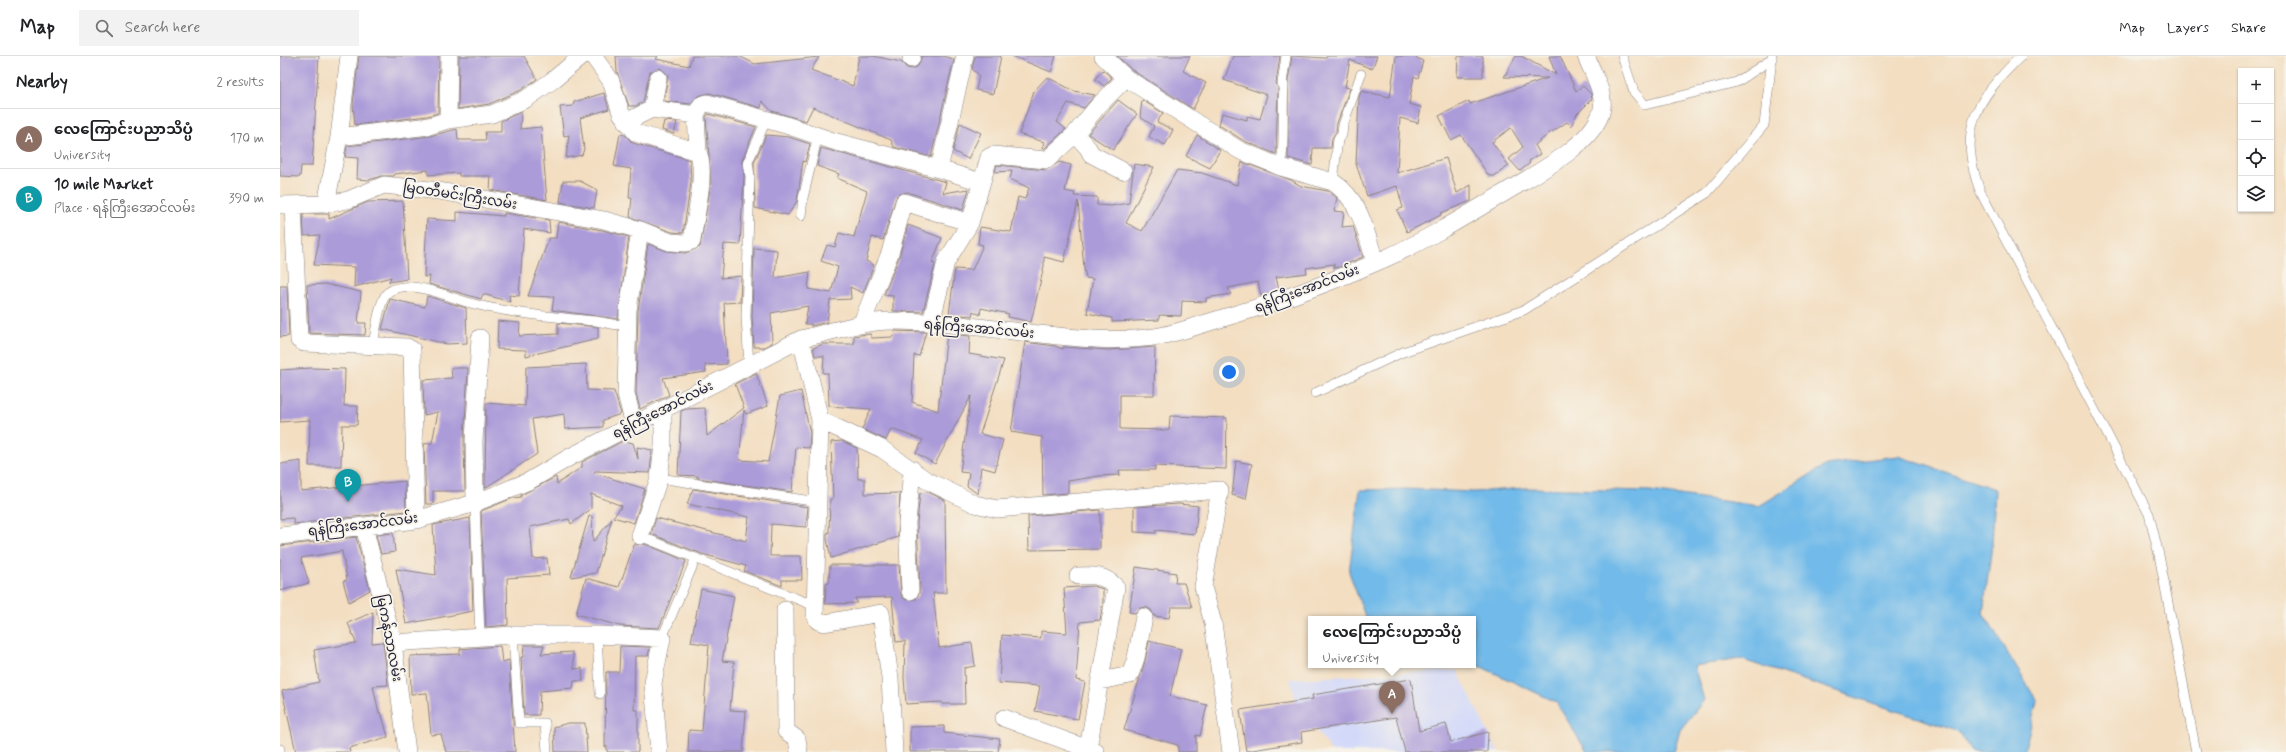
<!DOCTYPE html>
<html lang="en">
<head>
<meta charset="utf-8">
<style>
  body { margin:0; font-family:Mynerve,"Noto Sans Myanmar",sans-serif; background:#f2f2f2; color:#202124 }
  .controls { position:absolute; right:12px; top:12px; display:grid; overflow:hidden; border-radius:0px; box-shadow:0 1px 3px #0004 }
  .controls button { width:36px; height:36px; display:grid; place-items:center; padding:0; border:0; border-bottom:1px solid #e0e0e0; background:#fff; color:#202124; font:20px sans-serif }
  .you { position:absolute; left:949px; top:316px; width:14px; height:14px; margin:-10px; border:3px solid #fff; border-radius:50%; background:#1a73e8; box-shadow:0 0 0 6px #1a73e833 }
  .badge { display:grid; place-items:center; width:26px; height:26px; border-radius:50%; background:#b5179e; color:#fff; font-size:13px; font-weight:700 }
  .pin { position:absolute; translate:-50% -33px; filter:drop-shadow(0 1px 2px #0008) }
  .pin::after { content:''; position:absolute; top:21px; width:14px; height:12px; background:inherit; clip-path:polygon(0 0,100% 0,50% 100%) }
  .popup { position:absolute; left:1028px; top:560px; width:168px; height:52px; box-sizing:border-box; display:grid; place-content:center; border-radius:0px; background:#fff; filter:drop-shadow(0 1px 3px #0005); font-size:13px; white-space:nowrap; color:#757577 }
  .popup b { font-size:15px; color:#202124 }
  .popup::after { content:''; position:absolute; left:50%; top:100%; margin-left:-8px; border:8px solid transparent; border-top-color:#fff }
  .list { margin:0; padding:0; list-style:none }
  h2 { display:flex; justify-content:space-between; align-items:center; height:52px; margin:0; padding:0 16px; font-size:17px }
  h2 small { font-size:13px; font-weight:400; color:#757577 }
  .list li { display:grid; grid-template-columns:26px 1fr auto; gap:12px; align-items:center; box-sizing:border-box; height:60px; padding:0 16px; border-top:1px solid #e0e0e0 }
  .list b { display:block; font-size:15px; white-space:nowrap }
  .list p { margin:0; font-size:13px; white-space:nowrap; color:#757577 }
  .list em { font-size:13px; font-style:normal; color:#757577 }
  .icon { flex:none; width:22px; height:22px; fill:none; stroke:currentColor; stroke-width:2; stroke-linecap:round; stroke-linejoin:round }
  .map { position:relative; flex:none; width:2006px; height:696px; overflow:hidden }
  header { display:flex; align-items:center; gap:24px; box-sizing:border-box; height:56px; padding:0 20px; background:#fff; border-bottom:1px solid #e0e0e0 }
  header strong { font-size:19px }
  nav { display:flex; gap:22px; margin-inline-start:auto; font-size:14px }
  .search { width:280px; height:36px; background:#f2f2f2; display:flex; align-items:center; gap:10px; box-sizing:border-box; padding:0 14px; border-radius:0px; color:#757577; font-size:15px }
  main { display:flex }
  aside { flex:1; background:#fff }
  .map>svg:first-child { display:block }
  .built { fill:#d3d9f9 }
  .water { fill:#71bae9; stroke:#4a6e92 }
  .building { fill:#ab9bd9 }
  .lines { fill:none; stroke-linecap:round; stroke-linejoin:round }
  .lane-casing { stroke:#8a807e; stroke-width:10 }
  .street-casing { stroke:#8a807e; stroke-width:18 }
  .lane { stroke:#fff; stroke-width:9 }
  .street { stroke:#fff; stroke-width:17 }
  .labels { text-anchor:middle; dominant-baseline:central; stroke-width:3.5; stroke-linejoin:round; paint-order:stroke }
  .street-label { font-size:14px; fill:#22223b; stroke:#f7f3e8 }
</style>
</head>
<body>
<header>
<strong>Map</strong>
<div class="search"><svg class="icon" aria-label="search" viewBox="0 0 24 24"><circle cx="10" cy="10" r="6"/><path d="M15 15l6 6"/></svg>Search here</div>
<nav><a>Map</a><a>Layers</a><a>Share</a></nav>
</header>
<main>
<aside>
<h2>Nearby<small>2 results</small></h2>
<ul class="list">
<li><span class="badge" style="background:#8d6e63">A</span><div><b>လေကြောင်းပညာသိပ္ပံ</b><p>University</p></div><em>170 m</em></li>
<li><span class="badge" style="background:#0f9aa8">B</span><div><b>10 mile Market</b><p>Place · ရန်ကြီးအောင်လမ်း</p></div><em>390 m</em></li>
</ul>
</aside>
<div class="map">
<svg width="2006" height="696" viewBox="0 0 2006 696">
  <rect width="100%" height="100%" fill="#f7f3e8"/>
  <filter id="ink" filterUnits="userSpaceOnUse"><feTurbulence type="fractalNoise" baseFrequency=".025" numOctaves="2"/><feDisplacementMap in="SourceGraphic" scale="8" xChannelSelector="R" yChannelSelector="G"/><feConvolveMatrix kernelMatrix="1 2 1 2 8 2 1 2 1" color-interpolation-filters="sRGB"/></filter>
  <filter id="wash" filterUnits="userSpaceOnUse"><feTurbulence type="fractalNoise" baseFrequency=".012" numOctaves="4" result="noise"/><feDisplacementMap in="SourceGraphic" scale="16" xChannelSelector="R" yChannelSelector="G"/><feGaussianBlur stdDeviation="0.9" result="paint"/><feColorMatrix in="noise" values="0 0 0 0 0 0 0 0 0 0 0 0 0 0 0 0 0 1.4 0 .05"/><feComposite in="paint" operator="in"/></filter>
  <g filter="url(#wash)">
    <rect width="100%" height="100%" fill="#f3dec1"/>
    <path class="built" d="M1177 614 1218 696H1052L1016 646 1010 623Z"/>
    <path class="water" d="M1618 400 1715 433 1712 489 1703 557 1757 645 1744 696H1691L1680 676 1460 603 1414 610 1424 644 1400 674 1394 696H1307L1276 646 1193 607V563H1086L1069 516 1080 434 1127 433 1194 436 1245 432 1370 435 1479 450 1546 409Z"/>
    <g id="blocks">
      <path class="building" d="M0 0H39L32 110H21L20 121 0 120Z
        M79 0H159L158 57 147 60 75 69 73 48Z
        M179 0H244L257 23 241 34 209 48 178 53Z
        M336 0H378L376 3 409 10 412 0H459L475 8 539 1 531 14 573 30 579 0H593L621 6 627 12 633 13 638 10 642 0H663L674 3 651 101 614 91 611 84 533 51 526 65 492 55 482 45 481 52 430 37 418 40 410 48 384 45 388 19 380 12 370 16 363 46 356 50H349L337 16Z
        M695 0H721L713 38 696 34 699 19 692 13Z
        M732 0H776L771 16Z
        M837 0H910L903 15 926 27 913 53 852 14Z
        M953 0H1000L996 27 998 32 996 98 964 85 939 69 942 57 967 64V60L980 63 987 39 944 24Z
        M1012 0 1046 2 1047 0H1097L1092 13 1070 4 1065 31 1070 32 1057 67 1056 76 1052 82 1051 92H1033L1032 109 1008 102V25Z
        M1116 0H1133L1143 5 1138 22 1134 20 1129 48 1141 51 1138 67 1120 62 1117 117 1166 102 1177 137 1191 129V145L1161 157V159L1127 176 1117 154 1123 152 1117 130 1087 140 1076 108 1079 42 1081 35 1110 41Z
        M1178 0H1203V21H1177Z
        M1236 0H1241L1276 19 1269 0H1280L1296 35 1303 30 1311 38 1312 43 1297 58 1291 70 1287 66 1272 76V75L1255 89 1260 98 1249 105 1250 107 1240 115 1229 103 1243 91 1231 72 1212 86 1229 110 1214 120H1209L1181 79 1171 84 1159 60 1189 45 1190 48 1268 22 1224 21Z
        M823 14 832 22 824 30 815 23Z
        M767 21 794 35 815 39 804 52 788 47 777 66 786 73 763 94 762 93 764 86 739 78 754 35Z
        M324 37 329 53 300 62 304 93 302 99 286 102 289 79 284 80 280 51 293 50 294 46Z
        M838 44 857 58 833 94 808 78Z
        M862 44 883 57 877 66 893 74 885 89 869 81 874 70 860 61Z
        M241 56 240 73 261 71 267 144 210 134 211 120H179V117L148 119V114L115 118 114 120H101L89 124 77 123 78 102 65 101 67 90 150 80 177 73 178 84H206L205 76H221V65Z
        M428 58 476 71 462 104 464 120 460 189 444 188 441 222 461 220 460 246 444 247 447 308 425 309 426 316 383 322 389 339 360 353 356 337 358 255 368 188 387 195 405 197 420 191 431 127 426 61Z
        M384 65 397 66 394 78 382 74Z
        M680 67 701 77 688 103 673 95Z
        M340 78 345 79 353 87 410 104 411 126 403 177 392 176 350 161 352 142H349L351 113 334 110Z
        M486 79 509 81 530 88 525 106 523 105 517 145 508 159 475 152 474 107Z
        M917 79 940 94 930 112 906 100Z
        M541 92 666 126 663 137 689 133 683 154 627 136 617 139 603 184 592 181 586 205 594 209 583 237 570 231 571 243 550 244 547 266 531 270V268H525L528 250 491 257 492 287 484 291H474L472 260 474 192 497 194 495 222 530 216 528 233 551 237 558 211 541 205 547 189 555 191 559 177 574 181 587 135 557 122 559 118 537 110Z
        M779 106 791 109 785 135 795 137 794 140 817 141V149L831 150 849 147 854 108 874 111 846 167 862 175 897 114 922 117 957 129 962 106 1011 124 1021 130 1048 135 1057 142 1054 155 1064 156 1062 171 1073 170 1083 201 1059 211 1054 212V208L1026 212 1027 217 996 221 999 234 981 240 978 226 948 232 951 238 926 242V246L902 245 901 260 879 259V264L832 266V262L807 257 813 223 806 222 804 212 798 145 784 206 764 201V210L751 266 728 261 729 258 701 252 700 259 693 255 692 260 669 258 675 213 692 214 703 189 698 188 700 171 731 176 738 141 745 143 749 132 730 123 732 115 715 116 717 109 766 114Z
        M283 125H300L317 134 314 152 280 146Z
        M123 145 127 223 109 226 111 221 74 231 75 211 34 209 40 179 24 180 23 158H49V163L88 146Z
        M177 156 224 160V157L269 164 270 177 244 173 239 240 229 239 230 246 203 238 201 243 149 228 150 220 144 221 147 163 177 165Z
        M278 166 322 174 349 181 338 263 272 254 274 241 248 240 269 182H276Z
        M628 169 662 182 652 207 655 208 643 256 613 255V240L604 239 619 201Z
        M45 228 81 236 78 267H86L85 279 29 277 27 229Z
        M0 230H7L9 280 0 281Z
        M147 240 186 252 187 287 167 288 102 273 110 243 145 251Z
        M218 265 240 267 239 280 278 278V267L318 271V283L246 300V294L217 293Z
        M614 275 646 276 639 300 634 299 632 346 658 355 667 278 690 280 689 298 724 304 700 378 723 384 715 415 701 411 698 438 687 430 689 417 680 416 691 340 655 408 636 397 643 384 611 373 606 384 582 373 591 353 549 350 548 317H543L544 300H535L533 292 543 288H574V280L580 279 591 278V282L613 281Z
        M745 286 775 290 783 293V291L828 294 875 291 874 339H840V373L889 374 890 360 947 362 946 413 875 410V414H839L840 419 819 420 788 425V437L763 439 762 381 731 376Z
        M306 308 307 334 334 335 341 358 323 364V371L285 373 284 358 252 363 257 398 205 432 206 347 245 350 246 311Z
        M31 312 65 313 64 350H78L77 369H62L61 410H29L30 364 0 366V314Z
        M171 312H188L184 384 185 435H153V448H146L144 388 152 387 158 356 144 359 143 324 172 322Z
        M476 317 488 350 466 358 464 354 459 404 488 406 500 340 521 335 530 377 529 392 516 391 512 436 417 422 418 420 398 419 401 355 406 353 425 352 427 380 464 352 455 328Z
        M343 385 353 387 358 403 357 391 372 394 370 417 315 415 314 417 365 433 354 467 333 461 342 450 311 438V453L291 468 289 463 250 471 253 503 267 502 269 519 227 522 228 569 206 571 201 455 233 442 241 441V439L276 421 277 428 302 411V406Z
        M562 385 577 392 578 423H585V438L620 437 618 481 551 502 547 484V477H549L550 443H553L551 386Z
        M21 405V435L125 425 126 455 14 468 13 462 0 463V408Z
        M956 405 972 408 966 443 952 439Z
        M413 433 528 451 526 471 491 468 490 500H521L522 524H502V530L464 515 466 510 422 498 371 478 376 462 466 485 469 461 407 448Z
        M648 436 665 444 666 537H653L659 592 692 587 695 610 684 612 685 648H662V646L626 648 624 622 625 585 616 586 612 541 575 542 577 547 545 548 546 528 549 527 550 509H619L621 540 626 544 636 543 640 535 637 467 640 437Z
        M899 448 918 450 915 478 876 474V477L854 476V451Z
        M820 454V493L749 494 748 460Z
        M309 460H312L313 486 332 463 316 517 291 521Z
        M190 462 193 555 126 568 116 513 156 519 153 469Z
        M113 477 115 496 101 498 96 479Z
        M76 481 90 534 69 546 63 525 67 524 62 495 21 502 29 527 0 535V490Z
        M365 488 406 505 379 572 340 570 296 558 306 522 339 531 354 489Z
        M856 511 896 517 895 527H904L912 551H891L889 562 874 560 871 554 866 551 860 552 855 557 849 556Z
        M813 530 823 533V545L820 564 800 566 796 624 805 626 798 663 755 655 760 630 719 627 722 579 761 582V575L787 577 784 532Z
        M421 533 454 540 442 605 454 606 450 654 466 655 463 696H408L409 674 422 675 429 589 411 586Z
        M93 556 92 587 103 586 108 629 93 630 99 657 101 656 108 681 69 692 70 696H16L2 635 39 626 34 594 76 587 68 567Z
        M869 585 901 593 890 640 927 649 920 680 916 679V696H898V689L844 674 865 605Z
        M244 589H264L261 598 293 596 294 613 302 612 303 625H294L293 632 260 635 259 659H244L241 601H243Z
        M220 590 222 606 229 604 235 696H166L161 678 151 679 147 637 131 638 130 600 180 598V593Z
        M340 590 370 591 368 600H355L354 654H358V696H327V690L325 691 326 616H339Z
        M1131 623 1139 675 1166 668 1171 686 1208 676 1207 696H1125L1116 661 1021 676 1022 686 966 695 960 654 1033 643 1032 639Z
        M288 667H305L307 696H275L274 671Z
        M664 670V677L720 683 718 696H630V671Z"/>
    </g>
  </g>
  <g filter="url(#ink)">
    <use href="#blocks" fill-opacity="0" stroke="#8a807e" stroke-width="1"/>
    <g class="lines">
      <g class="lane-casing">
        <path id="lane" d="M1342 0 1354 36 1365 49 1457 26 1492 3V0
          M1741 0C1696 44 1677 72 1700 135L1869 458 1879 499 1916 696
          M1001 111C1005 83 1002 56 1004 29L1002 28 1006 0
          M1053 126 1058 83 1062 79 1063 69 1081 18
          M521 160 523 142 538 79
          M93 290C95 278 99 245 107 237 114 231 124 230 133 231 154 233 174 243 194 248 234 258 275 261 315 265 327 266 336 271 348 268
          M469 310 466 260 470 120 468 106 486 64
          M1035 337 1123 296 1244 254 1427 137 1484 69 1492 3
          M379 422 538 446
          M195 447 200 582
          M360 480 535 550
          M233 579 239 667H265L267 696
          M317 579 320 638
          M382 582 416 502
          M0 693V695"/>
      </g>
      <g class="street-casing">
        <path id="street" d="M313 0 331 25 341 57 356 77 418 96 416 59 421 49 427 47 506 69 553 85 659 113 701 126
          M823 0 846 22 959 94 1001 111 1053 126C1081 145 1086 176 1095 206
          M631 3 632 0
          M372 53 416 59
          M168 64 169 0
          M346 66 372 53 378 22
          M795 78 808 92 811 98 843 115
          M59 81 149 70 168 64 212 58 246 43 273 24 302 0
          M659 113 685 0
          M46 148 59 81 69 0
          M0 149 46 148 68 144 104 129 159 135 324 164 360 174 390 186 406 187 412 185C415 161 427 116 418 96
          M13 149 19 284 24 287 127 291 132 294 136 464
          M651 267 666 206 690 167 709 101 713 99 767 104 795 78 818 50 846 22
          M581 269 610 197 624 146 690 167
          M521 283 540 364 535 559 538 565 544 567 601 557 610 622 614 696
          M540 364 602 393 646 424 695 448 717 453 940 434 923 531 933 567 951 696
          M354 369 346 338 348 254 360 174
          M195 447 194 385 200 282
          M84 470 113 587 127 696
          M0 480 136 464 195 447 249 425 290 401 521 283C550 276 582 265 612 265 655 265 699 271 741 276 787 281 835 288 880 280 901 276 922 268 943 262 998 246 1052 226 1104 203 1149 183 1192 156 1234 131 1262 114 1310 89 1321 57 1327 40 1312 16 1306 0
          M360 480 379 422 383 390V354
          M798 520C814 519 824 519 836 531L808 693
          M630 535 627 467 632 413
          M505 554 506 675 517 683 519 696
          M113 587 233 579H317L382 582 373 627 379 696
          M820 625 850 619 856 602 864 561
          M724 662 816 696"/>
      </g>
      <use href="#lane" class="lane"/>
      <use href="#street" class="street"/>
    </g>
  </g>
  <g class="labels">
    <g class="street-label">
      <text transform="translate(180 140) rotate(9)">မြဝတီမင်းကြီးလမ်း</text>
      <text transform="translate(1027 233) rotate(-21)">ရန်ကြီးအောင်လမ်း</text>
      <text transform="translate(699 273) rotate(5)">ရန်ကြီးအောင်လမ်း</text>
      <text transform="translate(383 354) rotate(-27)">ရန်ကြီးအောင်လမ်း</text>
      <text transform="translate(83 469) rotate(-7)">ရန်ကြီးအောင်လမ်း</text>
      <text transform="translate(109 582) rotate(79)">မြကန်သာလမ်း</text>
    </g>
  </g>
</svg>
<div class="controls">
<button>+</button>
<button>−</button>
<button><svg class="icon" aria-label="locate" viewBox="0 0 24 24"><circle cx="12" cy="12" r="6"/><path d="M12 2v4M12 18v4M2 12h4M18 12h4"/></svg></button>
<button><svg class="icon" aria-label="layers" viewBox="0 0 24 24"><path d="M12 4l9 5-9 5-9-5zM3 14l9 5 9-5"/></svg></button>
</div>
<div class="you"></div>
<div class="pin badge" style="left:1112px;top:658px;background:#8d6e63">A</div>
<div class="popup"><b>လေကြောင်းပညာသိပ္ပံ</b>University</div>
<div class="pin badge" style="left:68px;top:446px;background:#0f9aa8">B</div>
</div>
</main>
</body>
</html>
